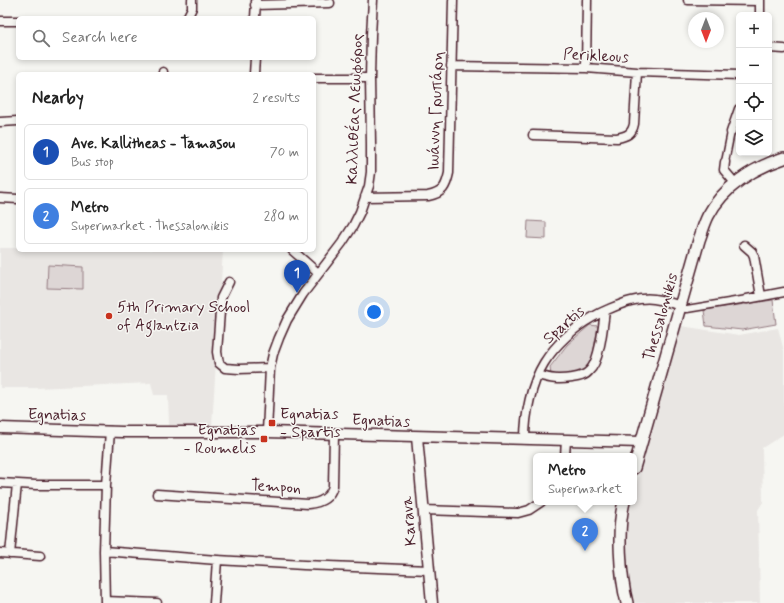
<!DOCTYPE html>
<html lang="en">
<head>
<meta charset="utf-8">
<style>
  body { margin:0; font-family:Mynerve,sans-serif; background:#f6f6f6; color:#222 }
  .controls { position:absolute; right:12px; top:12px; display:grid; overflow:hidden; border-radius:6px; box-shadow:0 2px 6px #0003 }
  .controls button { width:36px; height:36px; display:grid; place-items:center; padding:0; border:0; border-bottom:1px solid #e0e0e0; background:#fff; color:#222; font:20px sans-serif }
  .compass { position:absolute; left:688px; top:12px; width:36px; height:36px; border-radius:50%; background:#fff; box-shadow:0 2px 6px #0003; rotate:180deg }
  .you { position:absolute; left:374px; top:312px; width:14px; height:14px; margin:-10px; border:3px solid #fff; border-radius:50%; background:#1a73e8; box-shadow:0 0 0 6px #1a73e833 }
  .badge { display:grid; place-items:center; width:26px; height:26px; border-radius:50%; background:#111827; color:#fff; font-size:13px; font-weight:700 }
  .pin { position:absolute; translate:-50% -33px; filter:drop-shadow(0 1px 2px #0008) }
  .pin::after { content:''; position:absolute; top:21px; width:14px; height:12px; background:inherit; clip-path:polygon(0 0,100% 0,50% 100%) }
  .popup { position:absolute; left:533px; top:453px; width:104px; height:52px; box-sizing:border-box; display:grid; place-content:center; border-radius:6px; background:#fff; filter:drop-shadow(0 1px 3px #0005); font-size:13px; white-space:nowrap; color:#767676 }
  .popup b { font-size:15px; color:#222 }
  .popup::after { content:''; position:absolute; left:50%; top:100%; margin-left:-8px; border:8px solid transparent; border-top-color:#fff }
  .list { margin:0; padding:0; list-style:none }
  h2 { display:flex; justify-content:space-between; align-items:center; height:52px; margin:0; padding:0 16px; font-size:17px }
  h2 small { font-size:13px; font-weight:400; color:#767676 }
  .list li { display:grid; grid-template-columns:26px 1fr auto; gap:12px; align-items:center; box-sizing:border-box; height:56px; margin:0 8px 8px; padding:0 8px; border:1px solid #e0e0e0; border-radius:6px }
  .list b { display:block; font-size:15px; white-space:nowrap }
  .list p { margin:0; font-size:13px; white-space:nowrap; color:#767676 }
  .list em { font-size:13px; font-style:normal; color:#767676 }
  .icon { flex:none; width:22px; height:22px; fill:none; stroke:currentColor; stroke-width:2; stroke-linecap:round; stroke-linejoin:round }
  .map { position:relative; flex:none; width:784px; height:603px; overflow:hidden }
  .search { position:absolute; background:#fff; box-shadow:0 2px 6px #0003; left:16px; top:16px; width:300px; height:44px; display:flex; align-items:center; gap:10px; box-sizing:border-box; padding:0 14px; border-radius:6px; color:#767676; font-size:15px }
  .panel { position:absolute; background:#fff; box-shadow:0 2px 6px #0003; left:16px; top:72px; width:300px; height:180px; border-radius:6px }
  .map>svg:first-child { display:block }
  .built { fill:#e9e6e3 }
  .green { fill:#ddd6d5; stroke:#947a80 }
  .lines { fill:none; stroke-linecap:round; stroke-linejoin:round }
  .pedestrian-casing { stroke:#4a1f2b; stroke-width:9 }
  .minor-casing { stroke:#4a1f2b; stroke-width:11 }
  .tertiary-casing { stroke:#4a1f2b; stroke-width:13 }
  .secondary-casing { stroke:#4a1f2b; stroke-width:14 }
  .pedestrian { stroke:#f6f6f2; stroke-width:6 }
  .minor { stroke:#f6f6f2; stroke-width:8 }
  .tertiary { stroke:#f6f6f2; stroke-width:10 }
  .secondary { stroke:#f6f6f2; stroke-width:11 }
  .poi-dot { fill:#c8321e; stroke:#f6f6f2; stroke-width:1.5 }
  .labels { text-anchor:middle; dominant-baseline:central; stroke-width:3; stroke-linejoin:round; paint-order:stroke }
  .street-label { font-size:16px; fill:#4a1f2b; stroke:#f6f6f2 }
  .poi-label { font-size:16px; fill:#4a1f2b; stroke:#f6f6f2; text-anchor:start }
</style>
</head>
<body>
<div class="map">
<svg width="784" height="603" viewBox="0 0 784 603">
  <rect width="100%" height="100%" fill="#f6f6f2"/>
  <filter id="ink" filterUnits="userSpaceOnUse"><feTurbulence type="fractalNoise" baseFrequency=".025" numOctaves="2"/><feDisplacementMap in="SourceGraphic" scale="8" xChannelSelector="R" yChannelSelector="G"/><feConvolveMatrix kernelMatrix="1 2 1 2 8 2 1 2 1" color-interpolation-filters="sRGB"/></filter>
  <g filter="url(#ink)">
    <path class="built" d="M0 248H18V250H223L212 426 169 425 168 395H154L151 383 35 388H0Z
      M681 326 739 335 778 328 784 351V434L762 448 763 502 758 510 760 603H634L627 573V515L631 502H634V492Z"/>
    <path class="green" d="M528 221 546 222V239L527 238Z
      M48 265 83 267V289L47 288Z
      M773 300 776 324 742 330 706 326 704 310Z
      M590 325 598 326 592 360 583 372 551 376 550 367 567 345Z"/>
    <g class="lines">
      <g class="pedestrian-casing">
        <path id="pedestrian" d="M725 162 731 132
          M680 306 685 309H687L747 299"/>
      </g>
      <g class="minor-casing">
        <path id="minor" d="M688 0 760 1
          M255 5 330 3
          M760 15V0
          M187 18 192 8V0
          M255 18 256 1
          M0 21H18
          M769 48 784 49
          M451 66 586 68 637 72 739 75
          M586 68 587 0
          M163 72V74
          M254 74 255 58
          M314 78H370
          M0 122 18 121
          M731 132 739 109
          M533 135 617 138C627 136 632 134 634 124L637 72
          M725 162 724 170 735 183
          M365 197 428 196C443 193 446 187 449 173L453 0
          M0 198 18 199
          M744 245 752 252 754 256 761 296
          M292 250 318 273
          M229 282 221 298 217 352 219 363 225 368 239 369 270 368
          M747 299 784 292
          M538 375C551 379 558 380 572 378 578 377 585 376 589 371 600 362 603 326 605 311
          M267 432 270 368 273 354 279 338 287 320 303 294 342 243 353 226 360 212 369 186 371 172V144L370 78 371 35 373 0
          M525 439C525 415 531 384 544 363 555 345 575 327 593 317 598 314 604 311 609 309 623 303 638 297 654 299 662 300 672 303 680 306
          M565 456 566 440
          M0 483 36 485H106
          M157 494 308 504C320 503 330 498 333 486L334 434
          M423 510 518 513 529 510 541 502
          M104 551 217 560 304 565 429 570
          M0 553 40 556
          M10 554 17 484
          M105 601 157 603
          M105 603 104 551 106 485 110 431
          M214 603 217 560"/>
      </g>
      <g class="tertiary-casing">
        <path id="tertiary" d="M0 428 122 432H267L641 442
          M417 437 432 603"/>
      </g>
      <g class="secondary-casing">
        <path id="secondary" d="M634 468 699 240C702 232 704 224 708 216 723 187 753 168 784 158
          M624 502C617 528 620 576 627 603"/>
      </g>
      <use href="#pedestrian" class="pedestrian"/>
      <use href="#minor" class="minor"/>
      <use href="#tertiary" class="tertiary"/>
      <use href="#secondary" class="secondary"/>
    </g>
  </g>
  <g class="poi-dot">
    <circle cx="109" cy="316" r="4"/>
    <rect x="268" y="419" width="8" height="8" rx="2"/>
    <rect x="260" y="435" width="8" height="8" rx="2"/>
  </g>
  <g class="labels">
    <g class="street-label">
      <text transform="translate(596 56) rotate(3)">Perikleous</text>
      <text transform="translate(355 109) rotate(-88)">Καλλιθέας Λεωφόρος</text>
      <text transform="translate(436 111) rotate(-88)">Ιωάννη Γρυπάρη</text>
      <text transform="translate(661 317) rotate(-74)">Thessalonikis</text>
      <text transform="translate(564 325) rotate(-41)">Spartis</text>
      <text transform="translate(57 415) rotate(1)">Egnatias</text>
      <text transform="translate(381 421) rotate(2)">Egnatias</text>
      <text transform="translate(276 487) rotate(4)">Tempon</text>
      <text transform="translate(409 521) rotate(-95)">Karava</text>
    </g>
    <g class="poi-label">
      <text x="117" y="307">5th Primary School<tspan x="117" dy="18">of Aglantzia</tspan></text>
      <text x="280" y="414">Egnatias<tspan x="280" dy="18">- Spartis</tspan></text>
      <text x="256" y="430" text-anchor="end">Egnatias<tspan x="256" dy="18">- Roumelis</tspan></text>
    </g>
  </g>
</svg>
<div class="controls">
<button>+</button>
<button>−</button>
<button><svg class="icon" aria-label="locate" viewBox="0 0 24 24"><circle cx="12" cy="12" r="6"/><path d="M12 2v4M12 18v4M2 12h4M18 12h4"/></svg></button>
<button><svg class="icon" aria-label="layers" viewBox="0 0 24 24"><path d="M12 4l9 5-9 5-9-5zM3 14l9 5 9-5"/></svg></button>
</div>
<svg class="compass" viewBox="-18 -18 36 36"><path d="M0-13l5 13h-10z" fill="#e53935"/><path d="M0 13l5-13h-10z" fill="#767676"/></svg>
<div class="you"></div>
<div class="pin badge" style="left:297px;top:293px;background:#1a4fb4">1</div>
<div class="pin badge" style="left:585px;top:551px;background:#3f7fe0">2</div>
<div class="popup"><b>Metro</b>Supermarket</div>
<div class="search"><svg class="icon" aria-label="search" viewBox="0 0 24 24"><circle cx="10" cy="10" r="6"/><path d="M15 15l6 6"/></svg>Search here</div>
<section class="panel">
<h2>Nearby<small>2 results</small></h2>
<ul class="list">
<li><span class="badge" style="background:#1a4fb4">1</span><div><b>Ave. Kallitheas - Tamasou</b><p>Bus stop</p></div><em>70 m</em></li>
<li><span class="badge" style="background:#3f7fe0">2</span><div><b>Metro</b><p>Supermarket · Thessalonikis</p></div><em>280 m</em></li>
</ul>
</section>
</div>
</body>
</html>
